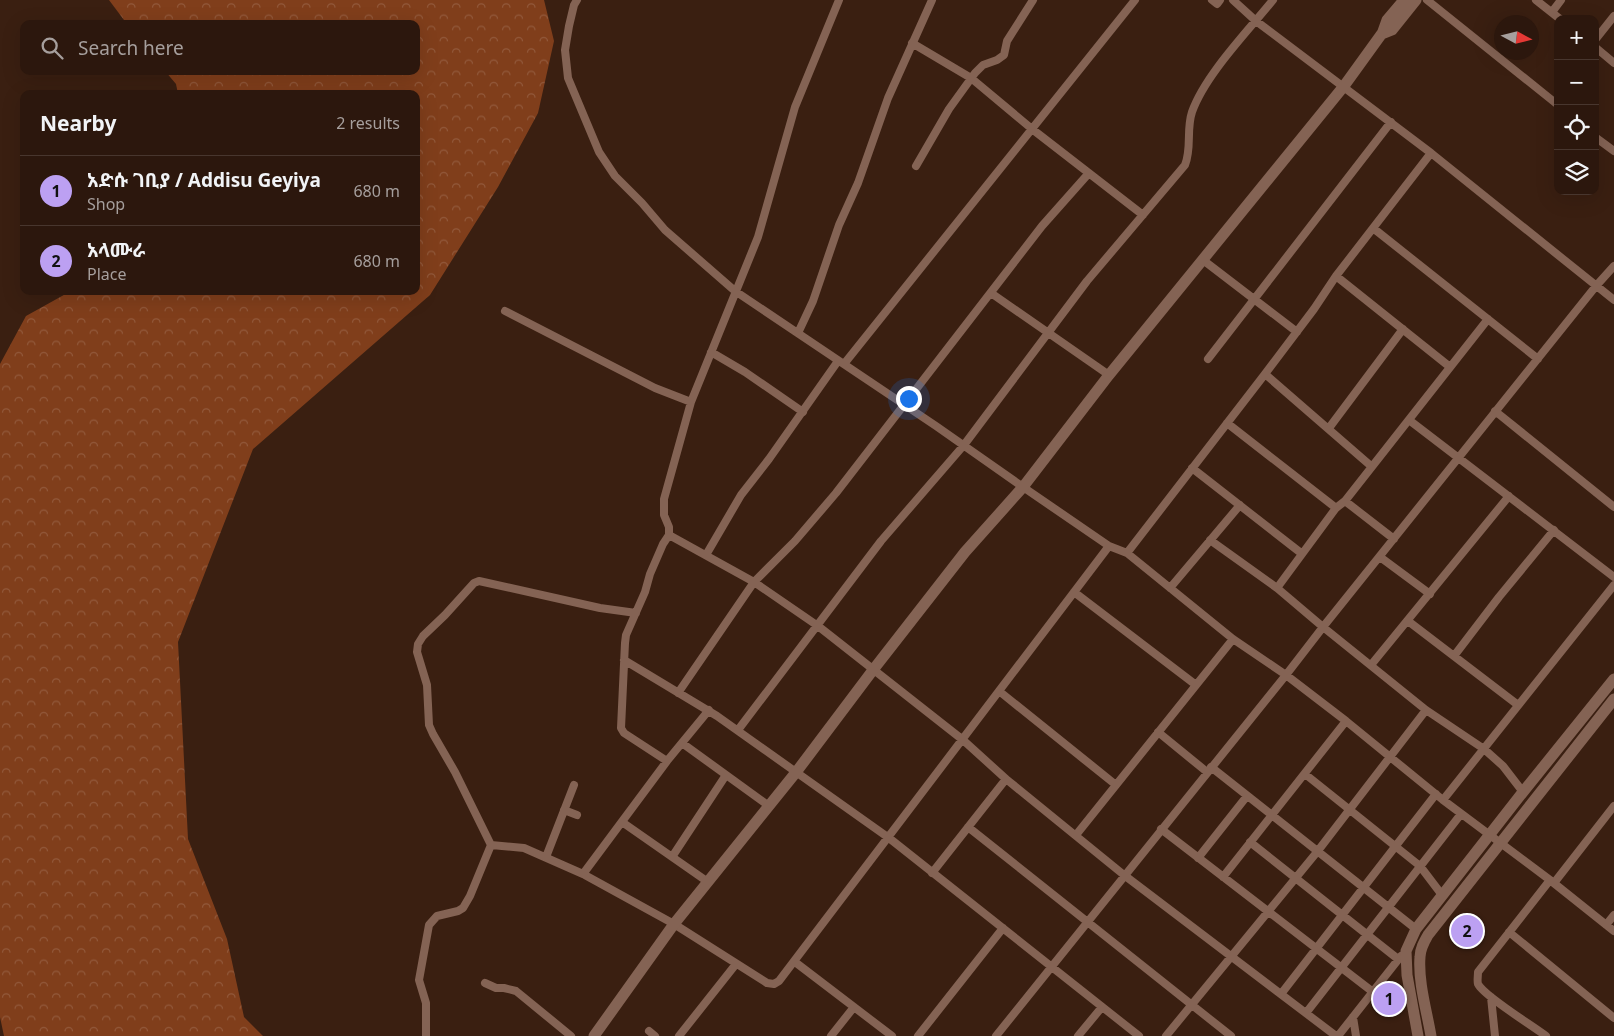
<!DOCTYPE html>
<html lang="en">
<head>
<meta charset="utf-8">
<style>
  body { margin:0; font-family:"Noto Sans","Noto Sans Ethiopic",sans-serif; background:#38241b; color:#f1f3f6 }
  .controls { position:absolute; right:15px; top:15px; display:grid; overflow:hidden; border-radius:10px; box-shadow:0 5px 20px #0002 }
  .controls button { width:45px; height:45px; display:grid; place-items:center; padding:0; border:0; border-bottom:1px solid #48362e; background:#2c170d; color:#f1f3f6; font:25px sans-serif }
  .compass { position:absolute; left:1494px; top:15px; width:45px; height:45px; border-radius:50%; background:#2c170d; box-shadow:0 5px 20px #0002; rotate:97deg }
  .you { position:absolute; left:908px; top:398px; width:18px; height:18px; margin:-12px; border:4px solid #fff; border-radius:50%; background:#1a73e8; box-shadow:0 0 0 8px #1a73e833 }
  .badge { display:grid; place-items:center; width:32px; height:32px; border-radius:50%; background:#bca0f2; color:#111; font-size:16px; font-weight:700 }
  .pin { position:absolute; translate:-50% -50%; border:2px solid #fff; box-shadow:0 1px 5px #0006 }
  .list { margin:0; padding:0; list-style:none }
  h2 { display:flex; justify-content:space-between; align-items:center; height:65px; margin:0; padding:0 20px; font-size:21px }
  h2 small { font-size:16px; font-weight:400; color:#a69f9d }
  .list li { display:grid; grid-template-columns:32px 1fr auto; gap:15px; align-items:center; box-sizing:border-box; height:70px; padding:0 20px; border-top:1px solid #48362e }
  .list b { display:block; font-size:19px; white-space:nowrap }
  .list p { margin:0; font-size:16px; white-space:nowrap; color:#a69f9d }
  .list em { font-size:16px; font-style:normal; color:#a69f9d }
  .icon { flex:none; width:28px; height:28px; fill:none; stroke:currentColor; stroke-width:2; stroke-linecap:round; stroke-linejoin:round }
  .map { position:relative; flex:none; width:1614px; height:1036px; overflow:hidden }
  .search { position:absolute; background:#2c170d; box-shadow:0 5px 20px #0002; left:20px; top:20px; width:400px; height:55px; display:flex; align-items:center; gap:12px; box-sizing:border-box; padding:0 18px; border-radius:10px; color:#a69f9d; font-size:19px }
  .panel { position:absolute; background:#2c170d; box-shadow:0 5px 20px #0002; left:20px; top:90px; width:400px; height:205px; border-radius:10px }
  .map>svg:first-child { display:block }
  .forest { fill:url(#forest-crowns) }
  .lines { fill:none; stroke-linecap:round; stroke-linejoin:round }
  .street { stroke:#846354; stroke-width:8 }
  .secondary { stroke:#846354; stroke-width:11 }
</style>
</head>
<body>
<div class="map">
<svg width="1614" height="1036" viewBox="0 0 1614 1036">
  <defs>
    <pattern id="forest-crowns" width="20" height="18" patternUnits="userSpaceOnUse" patternTransform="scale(1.25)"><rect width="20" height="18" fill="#803e1b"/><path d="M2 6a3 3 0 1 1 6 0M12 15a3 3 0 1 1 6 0" fill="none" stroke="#92593b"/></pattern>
  </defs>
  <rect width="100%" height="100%" fill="#3a1f11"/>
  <path class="forest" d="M109 0H544L554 41 538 113 498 187 430 295 253 449 178 642 188 839 227 939 244 1017 263 1036H4L0 1017V364L26 316 71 291H416V94H178L176 84 165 71H416V24H127Z"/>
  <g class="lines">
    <path class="street" d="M577 0 574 5 569 26 565 50 568 78 599 152 615 176 642 203 665 230 735 291 936 426 1023 487 1109 546 1127 553 1233 639 1286 675 1346 721 1443 800 1550 880 1614 931
      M1212 0 1217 4 1220 0
      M1233 0 1256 21 1431 153 1614 300
      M1427 0 1558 105
      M1536 0 1560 19
      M1552 12 1561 0
      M1595 40 1614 16
      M912 43 971 78 1032 129 1143 215
      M1595 47 1614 63
      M1595 137 1614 151
      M916 166 949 109 975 73 983 65 997 60 1004 55 1007 41 1033 0
      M1373 228 1538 359
      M1203 260 1297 332
      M1336 276 1450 367
      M991 293 1109 375
      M505 311 655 388 691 402
      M798 333 813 301 839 225 858 183 888 98 932 0
      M711 352 745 372 803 412
      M1208 359 1391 122
      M844 364 1135 0
      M1265 374 1371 466
      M1495 411 1614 507
      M1409 420 1614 577
      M1227 423 1336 508
      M1329 428 1403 329
      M1192 468 1301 553
      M1345 501 1394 539
      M669 535 754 582 818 626 963 740 1006 779 1124 875 1336 1036
      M1210 540 1277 588 1323 627 1426 710 1484 749 1503 766 1523 792
      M1127 553 1265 374 1314 309 1336 276 1431 153
      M706 555 741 495 769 459 838 361
      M1380 557 1430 594
      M1170 588 1240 505
      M1277 588 1336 508 1345 501 1488 319
      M1074 592 1196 685
      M1408 621 1518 705
      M1454 656 1499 597 1554 530
      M624 660 717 716 889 838 1139 1036
      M1371 665 1509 496
      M999 691 1116 785
      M678 693 754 582 795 541 836 493 1042 226 1089 173
      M738 730 881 541 964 445 1087 281 1185 165C1192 148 1186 130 1192 112 1205 75 1248 31 1273 0
      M1158 732 1207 772
      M682 743 769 806
      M667 761 624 733 621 728 625 643 626 635 645 592 650 574 663 544 669 535V527L664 515V499L691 402 758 237 795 107 839 0
      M1211 767 1416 929
      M1305 774 1420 866 1442 895
      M1443 800 1614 585
      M564 810 577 815
      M622 822 708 882
      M968 827 1231 1036
      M1161 829 1373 992
      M1076 835 1233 639
      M1250 842 1398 959
      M491 845 524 848 583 874 674 924 767 983 774 984 779 981 1109 546
      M546 857 574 785
      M672 857 726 775
      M1198 858 1247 796
      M932 873 1006 779
      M583 874 667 761 709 710
      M1223 877 1346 721
      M1554 883 1614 806
      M1606 925 1614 915
      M1509 932 1614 1018
      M795 962 892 1036
      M485 983 496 988H504L516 991 571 1036
      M1281 994 1436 794
      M1491 997 1495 1036
      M1306 1013 1461 814
      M1353 1017 1356 1036
      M649 1031 655 1036
      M426 1036V1003L419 980 429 925 437 916 458 911 463 908 470 896 491 845 455 772 433 734 429 725 427 685 417 652 418 644 423 636 445 615 474 583 479 581 600 608 636 613
      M679 1036 736 964
      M831 1036 854 1007
      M918 1036 1003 928
      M996 1036 1286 675 1323 627 1596 286 1614 266
      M1078 1036 1102 1007
      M1166 1036 1317 852 1426 710
      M1338 1036 1401 956
      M1546 1036C1533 1026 1484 996 1478 984 1477 981 1478 976 1478 972L1550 880"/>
    <path class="secondary" d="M1382 34 1392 30 1416 0
      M1382 34 1387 20 1404 0
      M594 1036 674 924 797 771 873 670 965 552 1023 487 1109 375 1344 86 1383 32
      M1418 1036 1407 975 1406 951 1416 929 1523 792 1614 679
      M1431 1036C1427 1012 1418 982 1420 957 1420 949 1424 942 1428 935L1614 699"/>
  </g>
</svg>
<div class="controls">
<button>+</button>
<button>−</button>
<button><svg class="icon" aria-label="locate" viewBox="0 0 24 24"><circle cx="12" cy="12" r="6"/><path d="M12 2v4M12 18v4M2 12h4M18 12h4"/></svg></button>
<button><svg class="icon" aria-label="layers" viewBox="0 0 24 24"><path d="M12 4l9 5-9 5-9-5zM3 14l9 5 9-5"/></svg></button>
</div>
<svg class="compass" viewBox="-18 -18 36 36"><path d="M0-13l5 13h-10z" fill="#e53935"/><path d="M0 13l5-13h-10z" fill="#a69f9d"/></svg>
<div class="you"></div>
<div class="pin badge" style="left:1389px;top:999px">1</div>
<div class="pin badge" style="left:1467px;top:931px">2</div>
<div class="search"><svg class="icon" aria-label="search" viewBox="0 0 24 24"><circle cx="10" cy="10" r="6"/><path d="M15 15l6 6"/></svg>Search here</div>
<section class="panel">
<h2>Nearby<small>2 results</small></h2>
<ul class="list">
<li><span class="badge">1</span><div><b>አድሱ ገቢያ / Addisu Geyiya</b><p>Shop</p></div><em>680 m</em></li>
<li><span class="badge">2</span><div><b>አላሙራ</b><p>Place</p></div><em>680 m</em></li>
</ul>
</section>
</div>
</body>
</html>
